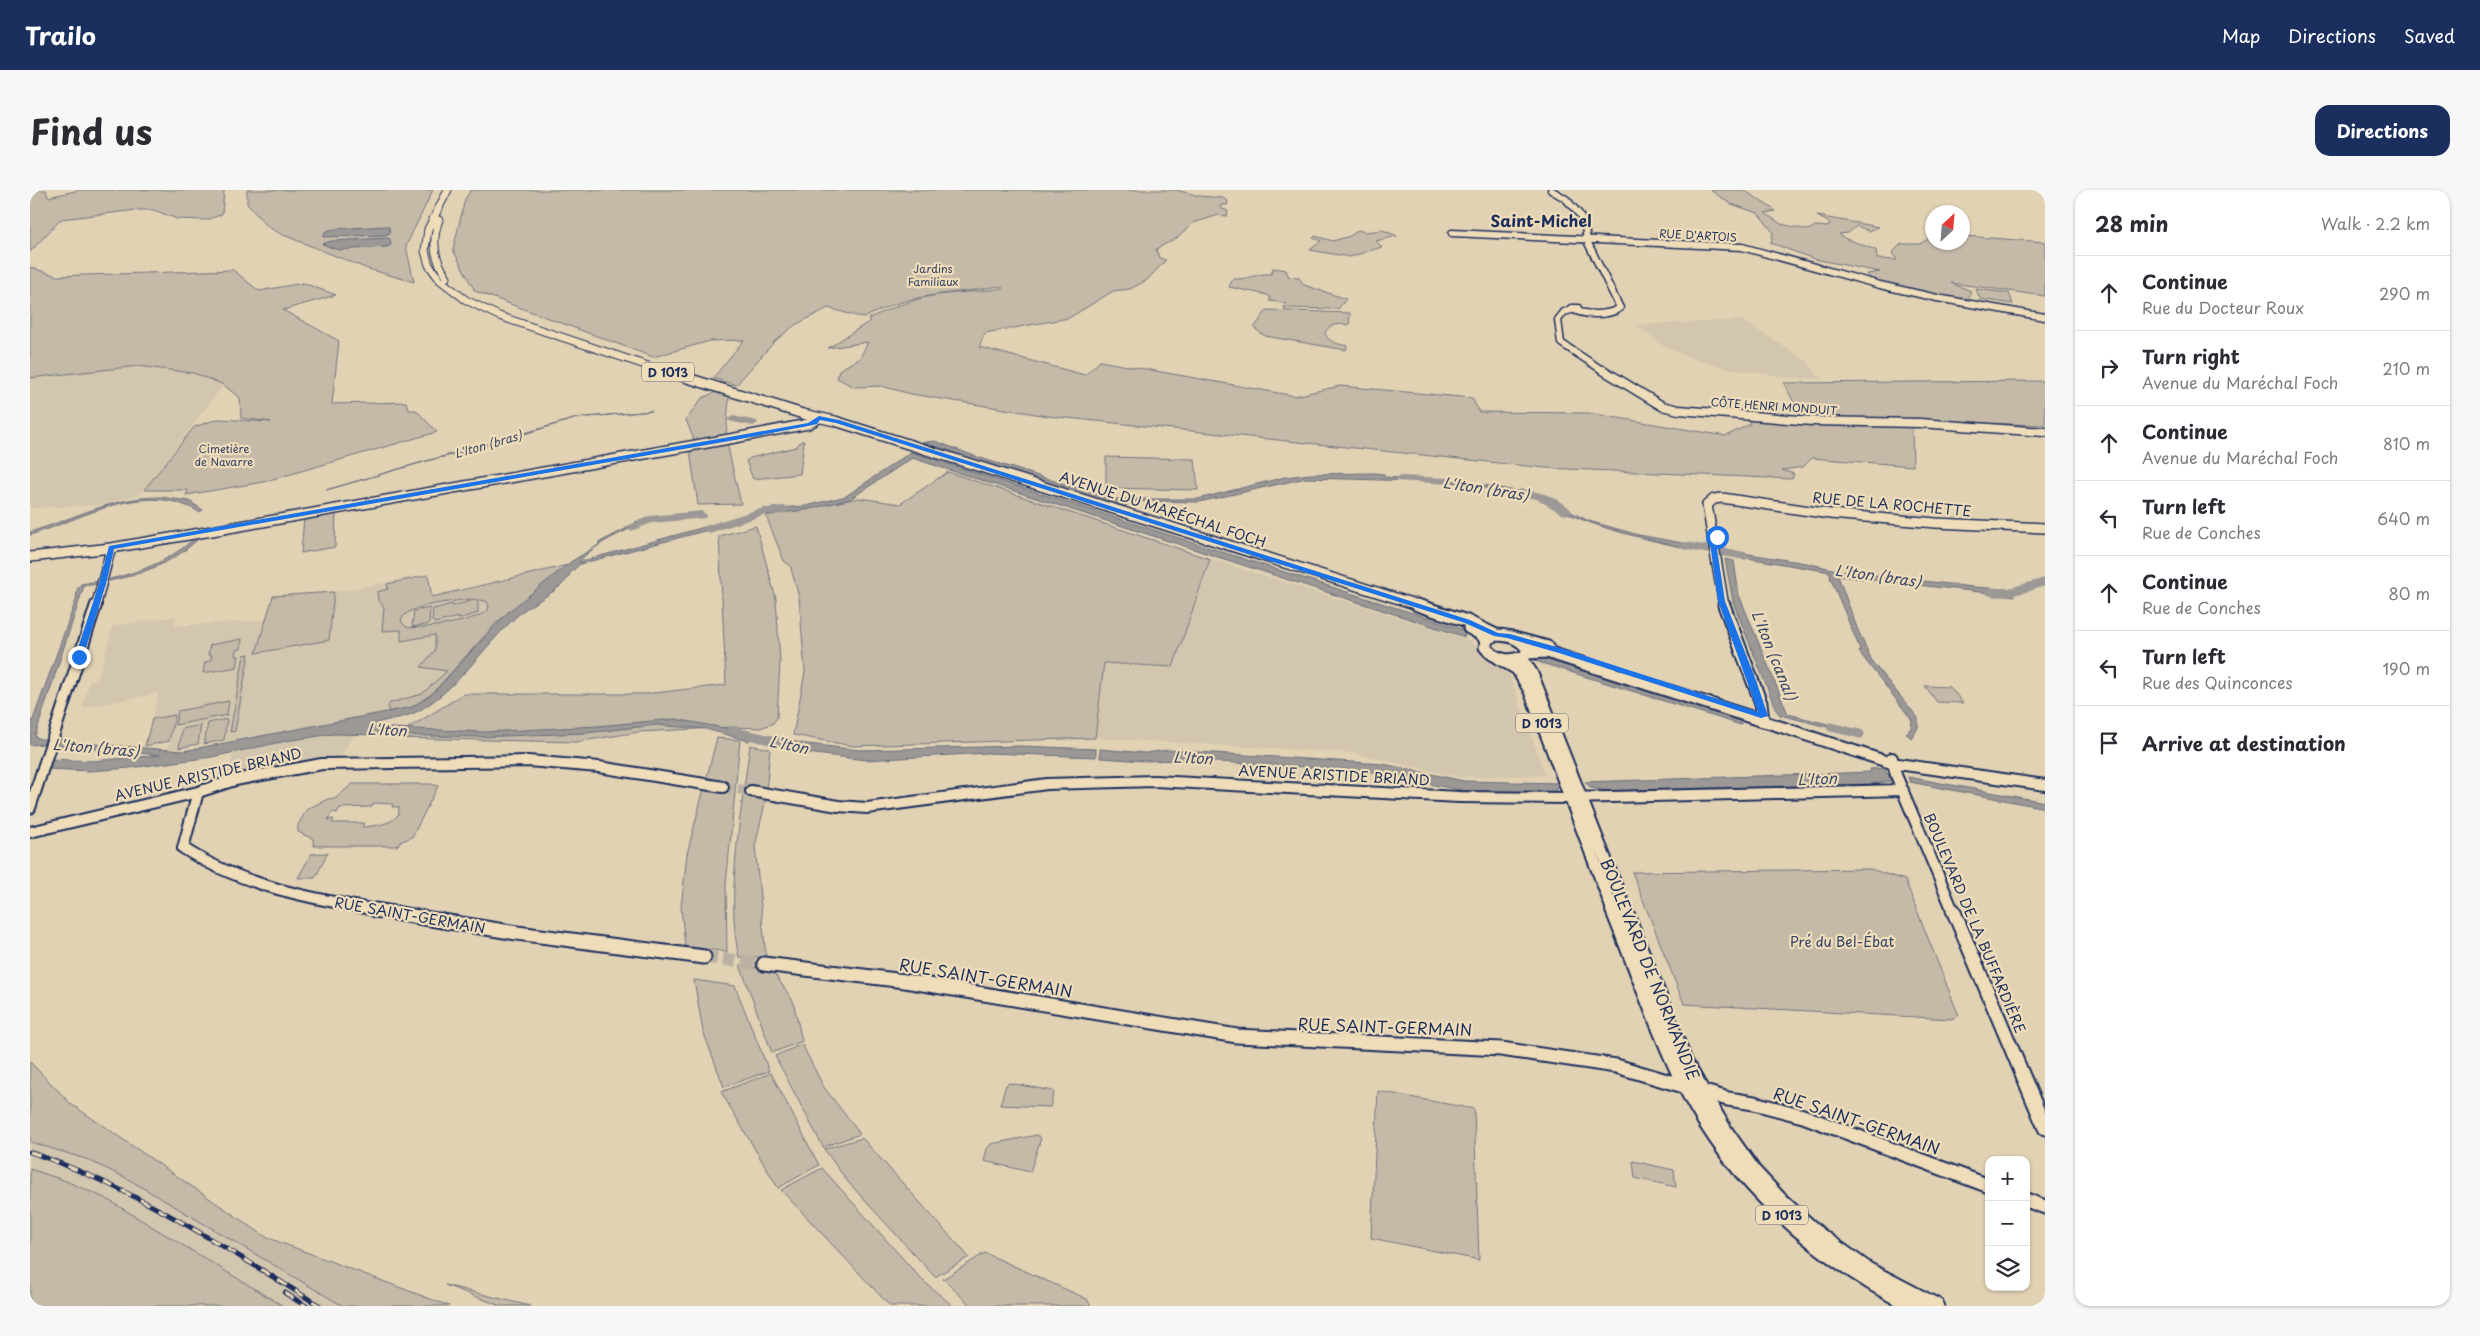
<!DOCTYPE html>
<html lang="en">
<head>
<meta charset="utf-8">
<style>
  body { margin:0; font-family:"Playpen Sans",sans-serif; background:#f7f7f7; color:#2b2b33 }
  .controls { position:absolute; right:15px; bottom:15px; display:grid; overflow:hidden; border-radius:10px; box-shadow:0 1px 4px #0004 }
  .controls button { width:45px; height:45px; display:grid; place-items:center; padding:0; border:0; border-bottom:1px solid #e1e1e2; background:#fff; color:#2b2b33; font:25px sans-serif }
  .compass { position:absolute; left:1895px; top:15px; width:45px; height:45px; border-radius:50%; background:#fff; box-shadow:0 1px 4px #0004; rotate:26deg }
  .stop { position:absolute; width:15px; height:15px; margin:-11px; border:4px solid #1a73e8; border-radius:50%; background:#fff }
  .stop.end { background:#1a73e8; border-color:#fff; box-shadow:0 1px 5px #0008 }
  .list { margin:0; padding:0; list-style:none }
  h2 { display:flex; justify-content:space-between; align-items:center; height:65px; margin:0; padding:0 20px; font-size:21px }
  h2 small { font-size:16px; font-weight:400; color:#7c7c81 }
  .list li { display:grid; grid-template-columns:32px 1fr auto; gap:15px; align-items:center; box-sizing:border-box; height:75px; padding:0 20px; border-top:1px solid #e1e1e2 }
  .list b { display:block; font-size:19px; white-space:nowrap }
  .list p { margin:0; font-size:16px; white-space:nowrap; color:#7c7c81 }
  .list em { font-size:16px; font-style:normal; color:#7c7c81 }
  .icon { flex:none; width:28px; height:28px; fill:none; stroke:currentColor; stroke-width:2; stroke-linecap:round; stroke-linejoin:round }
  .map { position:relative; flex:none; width:2015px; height:1116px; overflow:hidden; border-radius:15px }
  header { display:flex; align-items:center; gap:30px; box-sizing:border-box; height:70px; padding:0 25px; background:#1b2f5e; color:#fff }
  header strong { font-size:24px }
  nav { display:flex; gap:28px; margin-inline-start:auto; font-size:18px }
  .intro { display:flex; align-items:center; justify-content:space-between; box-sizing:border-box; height:120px; padding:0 30px }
  h1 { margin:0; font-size:35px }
  .button { padding:12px 22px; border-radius:15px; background:#1b2f5e; color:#fff; font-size:18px; font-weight:700 }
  main { display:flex; gap:30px; padding:0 30px }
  aside { flex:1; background:#fff; border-radius:15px; box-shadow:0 1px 4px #0004 }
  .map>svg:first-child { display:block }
  .built { fill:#d3c6ae }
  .green { fill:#c5baa7; stroke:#707482; fill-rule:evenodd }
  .water { fill:#9b9895; stroke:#686e7f }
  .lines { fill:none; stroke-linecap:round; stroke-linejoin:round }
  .canal { stroke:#9b9895; stroke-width:9 }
  .river { fill:#9b9895; fill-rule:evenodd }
  .secondary-tunnel-far1 { stroke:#bab1a3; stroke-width:10; stroke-dasharray:10 5; stroke-linecap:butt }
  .secondary-tunnel { stroke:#bab1a3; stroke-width:13; stroke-dasharray:13 6; stroke-linecap:butt }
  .secondary-far3-casing { stroke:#1b2f5e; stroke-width:9 }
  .secondary-far2-casing { stroke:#1b2f5e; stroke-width:11 }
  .secondary-far1-casing { stroke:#1b2f5e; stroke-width:14 }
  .secondary-casing { stroke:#1b2f5e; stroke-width:17 }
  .primary-far3-casing { stroke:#1b2f5e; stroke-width:9 }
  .primary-far2-casing { stroke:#1b2f5e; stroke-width:12 }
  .primary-far1-casing { stroke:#1b2f5e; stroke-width:15 }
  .primary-casing { stroke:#1b2f5e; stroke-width:18 }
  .secondary-far3 { stroke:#efdcb9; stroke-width:6 }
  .secondary-far2 { stroke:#efdcb9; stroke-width:8 }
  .secondary-far1 { stroke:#efdcb9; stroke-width:10 }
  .secondary { stroke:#efdcb9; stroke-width:13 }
  .primary-far3 { stroke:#efdcb9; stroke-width:7 }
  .primary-far2 { stroke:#efdcb9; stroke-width:9 }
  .primary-far1 { stroke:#efdcb9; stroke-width:11 }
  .primary { stroke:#efdcb9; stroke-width:14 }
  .rail-casing { stroke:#1b2f5e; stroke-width:5 }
  .rail { stroke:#efdcb9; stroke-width:3; stroke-dasharray:10; stroke-linecap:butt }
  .route { fill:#1a73e8 }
  .labels { text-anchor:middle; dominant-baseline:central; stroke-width:4.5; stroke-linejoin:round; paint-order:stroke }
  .far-street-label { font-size:11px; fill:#1b2f5e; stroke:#efdcb9 }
  .far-park-label { font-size:11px; fill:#344469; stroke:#efdcb9 }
  .shield { fill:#efdcb9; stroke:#5b6379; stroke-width:1 }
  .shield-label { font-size:12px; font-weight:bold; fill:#1b2f5e }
  .far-water-label { font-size:12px; font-style:italic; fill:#3b496c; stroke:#efdcb9 }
  .street-label { font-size:14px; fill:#1b2f5e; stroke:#efdcb9 }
  .park-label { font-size:14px; fill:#344469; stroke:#efdcb9 }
  .water-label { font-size:15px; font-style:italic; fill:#3b496c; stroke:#efdcb9 }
  .far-district-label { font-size:16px; font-weight:bold; fill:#1b2f5e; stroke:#efdcb9 }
  .near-street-label { font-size:16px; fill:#1b2f5e; stroke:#efdcb9 }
</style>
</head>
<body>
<header>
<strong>Trailo</strong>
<nav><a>Map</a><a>Directions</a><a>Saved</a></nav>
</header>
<div class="intro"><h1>Find us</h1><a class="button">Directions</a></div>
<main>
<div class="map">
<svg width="2015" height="1116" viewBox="0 0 2015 1116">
  <rect width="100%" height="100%" fill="#e2d2b4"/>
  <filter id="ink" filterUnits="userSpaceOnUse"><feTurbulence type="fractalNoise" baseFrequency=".02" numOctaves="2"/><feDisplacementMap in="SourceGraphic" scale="10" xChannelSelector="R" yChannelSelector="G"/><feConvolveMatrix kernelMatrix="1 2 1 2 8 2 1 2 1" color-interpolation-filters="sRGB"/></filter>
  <g filter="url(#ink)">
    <path class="built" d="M1712 130 1777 171 1791 189 1761 188 1691 177 1658 167 1632 155 1606 135Z
      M108 176 163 183 193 195 110 305 71 315 0 318V188Z
      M1180 369 1437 449 1479 484 1515 585 1429 587 1322 563 1065 548 1074 473 1143 477Z
      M538 375 466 433 399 507 382 517 325 529 324 544 311 566 294 567 196 588 208 549 137 560 139 551 115 556 129 503 52 518 60 490 68 489 83 436 147 426 144 436 236 430 226 463 299 450 304 402 365 391 369 414Z
      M0 952 56 969 98 989 313 1116H253L75 1008 36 991 0 979Z"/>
    <path class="green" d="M0 0H16L18 7 50 0H194L192 24 177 30 147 29 124 20H107L31 29 0 62Z
      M217 0H403L376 56 384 92 338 79 251 44 238 37 217 14Z
      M441 0H1146L1170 6 1193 8 1198 11 1197 15H1191L1192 19 1198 21 1197 26 1189 25 1163 33 1147 48 1126 59 1129 68 1136 70 1117 90 1100 99 1083 101 1039 128 955 143 949 157 1055 185 1070 171 1265 206 1310 196 1442 208 1449 222 1558 223 1696 246 1720 234 1717 224 1771 226 1754 193 2015 191V235L1912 232 1882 238 1883 276 1782 268 1773 277 1752 280 1764 284 1762 289 1516 278 1018 226 881 204 851 196 824 197 807 188 809 180 830 168 838 152 798 158 840 131 838 129C860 118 883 109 907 105 929 102 951 102 973 98L969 96C918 106 883 101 834 128L798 118 765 135 745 151 706 195 683 188 714 150 680 151 623 167 445 101 423 60 435 9Z
      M1680 0H1714L1746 21 1735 23 1751 34 1778 40 1785 36 1798 37 1800 33 1787 26 1849 37 1839 41 1827 36 1818 43 1809 44 1814 48 1846 60 1847 69 1867 70 1862 63 1871 54H1890L1902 47V52H1932L1933 46 2015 52V106L1921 93 1941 101 1939 108 1926 109 1842 90 1837 84 1850 82 1784 69 1741 53 1743 42 1728 23 1701 14Z
      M1328 40 1335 42 1353 40 1367 46 1346 51 1352 57 1320 67 1280 60 1291 51 1283 48 1285 46 1303 51 1320 46Z
      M0 77 27 86 203 80 229 101 273 93 306 105 253 120 309 151 302 214 376 212 379 220H386L407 242 233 292 156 305 158 300H114L164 237 188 229 241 232 211 228 210 208 192 194 163 183 108 176 0 188Z
      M1243 78 1256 80 1259 87 1269 88 1274 95 1316 109 1308 119 1254 118 1255 113 1239 111 1241 109 1238 105 1199 97 1203 89C1217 90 1227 83 1241 84Z
      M1946 99 1979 103 1983 114 1950 109Z
      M1237 120 1320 123 1319 135C1310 134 1298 133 1295 144 1299 153 1309 154 1317 156L1316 160 1235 146 1224 138Z
      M686 202 699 206 696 247 665 252 656 230 672 208Z
      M771 251H774L770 284 723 289 716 271 720 268 766 257Z
      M697 253 711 314 668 315 660 261Z
      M1076 267 1165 269 1168 300 1076 298Z
      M918 282 1180 369 1143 477 1074 473 1065 548 823 556 763 545 775 482 769 407 760 375 754 371 736 326 829 308 870 314Z
      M306 322 305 357 271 363 274 327Z
      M726 336 746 409 750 472 747 528 742 534 730 538 704 537 609 542 546 552 362 548 434 504H614L696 495 689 346Z
      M538 375 466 433 399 507 382 517 359 523 358 517 360 513 392 504 417 481 391 477 405 460V445L371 451V440L352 441 354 417 348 410 347 402 358 399 357 394 398 385 402 407ZM440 409 456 411 459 415 458 420C447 431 392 440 376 437L371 431C375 414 424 412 440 409Z
      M304 402 299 450 226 463 243 406Z
      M444 410 448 412V423L428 429V427L405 433 402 431 403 419 422 414V416Z
      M400 418 399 434 382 437 384 421Z
      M212 449 211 459 206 460 205 466H209L207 477 173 483 175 472 180 471 182 465H178L180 455Z
      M219 464 205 541 200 542 214 465Z
      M1895 496 1920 497 1933 513 1907 512Z
      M199 511 197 525 145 535 148 521Z
      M145 525 139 551 115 556 122 529Z
      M197 529 194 550 174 554 178 533Z
      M171 535 168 554 149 558 152 539Z
      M687 548 710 550 696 695 697 762 655 756 651 718 657 664Z
      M720 555 740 559 735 613 725 656 736 767H709C695 710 712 615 720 555Z
      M322 594H401L408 596 382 647 370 652 367 656H284L283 649 268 642V635L277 619 298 609 306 608ZM344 613 363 614 362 617H369C367 623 371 621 367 626 361 634 345 636 332 637L334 633H302L304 629 298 630 302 622 307 623 310 618 341 617Z
      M298 663 285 688H268L281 664Z
      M1840 679 1875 690 1929 826 1921 829 1654 814 1602 682Z
      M710 775 742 780 763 811 772 851 742 863Z
      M664 790 705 796 739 881 694 897 673 841Z
      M772 854 793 896 830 944 793 957 745 866Z
      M0 872 41 914 236 1047 419 1116H313L98 989 56 969 0 952Z
      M741 883 789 975 748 998 691 902Z
      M979 893 1023 901 1024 903 1020 917 970 915 976 895Z
      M1348 901 1444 919 1449 1070 1341 1048Z
      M1007 945 1011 948 1000 982 954 971 957 959 961 954Z
      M832 948 939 1067 905 1087 818 992 794 959Z
      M1603 971 1644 980 1646 997 1605 988Z
      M792 978 891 1089 923 1116H860L751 1000Z
      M0 979 36 991 75 1008 253 1116H0Z
      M955 1063 1057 1109 1061 1116H941L913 1089Z
      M415 1095 500 1116H471Z"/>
    <path class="water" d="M355 36 359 37 360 43 355 45 293 47 296 41 304 39Z
      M357 48 360 49 361 55 357 57 308 60 292 54 301 51Z
      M622 221 547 228 428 264 403 269 296 300 547 228Z
      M905 251 947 267 1083 309H1168L1255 287 1280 284 1345 283 1354 284V287L1390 289 1389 291 1276 288 1169 312 1118 311 1096 313 1097 315 1094 318 934 267 910 257 892 255 895 252Z
      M881 262 1423 436 1433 440 1435 447 882 268 820 309 776 320 734 325 732 319H734L776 316 816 306Z
      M1399 289C1437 289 1472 300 1510 305V307L1476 303 1435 293 1398 291Z
      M131 307 159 311 173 320 169 322C113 289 54 329 0 345V342C46 328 81 307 131 307Z
      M1519 307 1533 318 1559 331 1609 345 1674 357 1676 362C1649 357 1525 332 1519 307Z
      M620 328 621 331C599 338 563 354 549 372L696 331 697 335 550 374 540 383C537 397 506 411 494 420 457 450 433 495 390 520 374 530 353 528 339 537L455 542 567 536 645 529 722 543 719 551 676 539 627 535 556 543 448 547 303 544 256 551 182 567 100 578 60 581 16 579 19 569 63 571 130 565 24 555 26 550 37 548 40 552 153 561 382 517 403 503 478 422 542 371 570 354 568 353 607 333 605 332Z
      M171 346C146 372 113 384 79 391L80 389C113 381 141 370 166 347Z
      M1694 360 1776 373 1811 381 1943 397 1977 399 1985 406 1808 386 1827 438 1843 473 1888 528V538L1881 548 1876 543 1881 538 1882 530 1829 462 1830 459 1800 387V382L1694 364Z
      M1695 369 1704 371 1709 405 1758 524 1813 538V541L1750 525 1746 520 1703 412Z
      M68 391 67 394 54 396 5 546 10 549H15V554L0 555V538L46 410 47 400 51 394Z
      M1509 465 1711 529V535L1505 471 1503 467Z
      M761 552 829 560 990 556 1066 559V567L957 563 836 570 759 561Z
      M1070 559 1115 563 1138 560 1353 574 1434 591 1530 593 1527 600 1520 603 1436 601 1404 595 1377 587 1329 580 1154 570 1115 571 1070 568Z
      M1854 578 1862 591 1838 594 1578 601 1561 598 1555 592 1841 582 1840 579Z
      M1878 587 2015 612V618L1880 592Z"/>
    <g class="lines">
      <path class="canal" d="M1801 537 1830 544"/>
      <path class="river" d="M703 226 727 231 728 233 723 236 699 231 698 229Z
        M1370 286 1419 288 1425 291 1419 294 1366 291V287Z
        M1491 299C1509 302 1529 306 1542 321L1536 325 1532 324 1507 309 1487 305V301Z
        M753 316 757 317 759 320 757 323 734 325 679 343 673 339 675 336 729 319Z
        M671 321 677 325 675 328 622 333 601 341 595 337 620 326Z
        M1656 352 1715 362 1721 366 1715 370 1652 359 1650 356 1652 353Z
        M2015 388V396C2002 400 1964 414 1954 402L1960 398H1979Z
        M701 536 778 554 786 559 778 564 696 544 694 541Z"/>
      <path class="secondary-tunnel-far1" d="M693 597 721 601"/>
      <path class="secondary-tunnel" d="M674 767 734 774"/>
      <g class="secondary-far3-casing">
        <path id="secondary-far3" d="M1521 0 1536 9 1549 24 1555 37 1557 51 1590 118C1579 126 1552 126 1541 118H1548L1549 121
          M1422 43 1712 57 1850 95 1907 108 2015 127
          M1542 120 1534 122 1528 130 1531 153 1575 182"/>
      </g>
      <g class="secondary-far2-casing">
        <path id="secondary-far2" d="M1573 180 1632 216 1649 220 1782 231 1890 233 2015 242
          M66 416 81 358"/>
      </g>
      <g class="secondary-far1-casing">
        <path id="secondary-far1" d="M1733 531 1861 573 2015 595
          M1862 568 1866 585 1923 721
          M721 601 808 616 837 618 1017 594 1125 591 1429 607 1540 608 1873 600
          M168 602 153 658C211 696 284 709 352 721
          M0 618 66 415
          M0 642 168 602 205 590 292 574 498 571 569 577 693 597"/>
      </g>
      <g class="secondary-casing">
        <path id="secondary" d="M345 720 487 743 674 767
          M1923 720 2015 938
          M734 774 875 791 1207 846 1471 859 1586 876 1698 909 1724 913 1773 926 1959 996
          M1996 1010 2015 1017"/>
      </g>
      <g class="primary-far3-casing">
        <path id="primary-far3" d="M418 0 398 39 395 61 399 75 410 90 436 110 469 126 636 182
          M409 30C401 51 404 69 417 87"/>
      </g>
      <g class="primary-far2-casing">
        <path id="primary-far2" d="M632 180 773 224 805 231 1391 416
          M0 367 81 358 182 341 705 248 778 234 789 228
          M1694 416 1677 315 1684 309 1692 308 1800 324 1906 333 2015 338"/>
      </g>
      <g class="primary-far1-casing">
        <path id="primary-far1" d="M1387 415 1437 431 1466 445
          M1439 438 1452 445 1455 450
          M1466 445C1479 445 1491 448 1498 460L1495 466C1480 473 1465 470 1455 457L1458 448Z
          M1488 449 1518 457
          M1497 463 1517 462 1733 531 1731 513 1694 415
          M1492 468 1502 484 1596 721
          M1470 469 1487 479 1500 501 1583 721"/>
      </g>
      <g class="primary-casing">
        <path id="primary" d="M1583 720C1607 779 1627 839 1655 896 1704 993 1787 1067 1883 1116
          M1595 720 1655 872 1695 941 1724 982 1752 1012 1789 1045 1838 1080 1907 1116"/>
      </g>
      <use href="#secondary-far3" class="secondary-far3"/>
      <use href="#secondary-far2" class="secondary-far2"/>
      <use href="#secondary-far1" class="secondary-far1"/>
      <use href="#secondary" class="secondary"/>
      <use href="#primary-far3" class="primary-far3"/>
      <use href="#primary-far2" class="primary-far2"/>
      <use href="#primary-far1" class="primary-far1"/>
      <use href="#primary" class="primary"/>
      <g class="rail-casing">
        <path id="rail" d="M0 962C105 998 196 1058 290 1116
          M255 1103 276 1116"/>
      </g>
      <use href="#rail" class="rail"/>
    </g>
  </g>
  <path class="route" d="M789 226 809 230 1440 430 1468 443 1480 444 1534 459 1728 522 1688 411 1680 353 1684 345H1689L1686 353 1695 411 1727 493 1738 526 1731 528 1529 463 1477 448 1464 446 1435 433 806 233 790 230 787 234 778 236 705 250 84 359 76 394 53 467 49 469 45 467 69 394 79 356 705 246 778 233Z"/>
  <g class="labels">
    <g class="far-street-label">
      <text transform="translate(1668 45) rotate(3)">RUE D'ARTOIS</text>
      <text transform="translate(1744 216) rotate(4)">CÔTE HENRI MONDUIT</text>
    </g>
    <g class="far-park-label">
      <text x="903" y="78">Jardins<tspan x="903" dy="13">Familiaux</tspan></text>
      <text x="194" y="258">Cimetière<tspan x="194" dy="13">de Navarre</tspan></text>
    </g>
    <g class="shield">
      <rect x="612" y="172.5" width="52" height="19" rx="4"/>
      <rect x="1486" y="523.5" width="52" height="19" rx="4"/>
      <rect x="1726" y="1015.5" width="52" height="19" rx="4"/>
    </g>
    <g class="shield-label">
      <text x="638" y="182">D 1013</text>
      <text x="1512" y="533">D 1013</text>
      <text x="1752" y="1025">D 1013</text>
    </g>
    <g class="far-water-label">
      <text transform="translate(458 254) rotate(-16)">L'Iton (bras)</text>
    </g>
    <g class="street-label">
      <text transform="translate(1862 314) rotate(5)">RUE DE LA ROCHETTE</text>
      <text transform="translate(1133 319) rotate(18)">AVENUE DU MARÉCHAL FOCH</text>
      <text transform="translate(178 584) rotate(-13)">AVENUE ARISTIDE BRIAND</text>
      <text transform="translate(1304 585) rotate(3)">AVENUE ARISTIDE BRIAND</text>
      <text transform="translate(380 725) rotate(10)">RUE SAINT-GERMAIN</text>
      <text transform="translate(1945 733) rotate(67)">BOULEVARD DE LA BUFFARDIÈRE</text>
    </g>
    <g class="park-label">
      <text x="1812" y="751">Pré du Bel-Ébat</text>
    </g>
    <g class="water-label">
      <text transform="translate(1456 298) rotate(9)">L'Iton (bras)</text>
      <text transform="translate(1848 385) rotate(8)">L'Iton (bras)</text>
      <text transform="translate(1745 465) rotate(68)">L'Iton (canal)</text>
      <text transform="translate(357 539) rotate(3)">L'Iton</text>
      <text transform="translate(759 554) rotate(12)">L'Iton</text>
      <text transform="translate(66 557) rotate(5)">L'Iton (bras)</text>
      <text transform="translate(1163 567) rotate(3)">L'Iton</text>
      <text transform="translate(1787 588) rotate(-2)">L'Iton</text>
    </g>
    <g class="far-district-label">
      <text x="1511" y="30">Saint-Michel</text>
    </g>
    <g class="near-street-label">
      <text transform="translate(1621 779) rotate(68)">BOULEVARD DE NORMANDIE</text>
      <text transform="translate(956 787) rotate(9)">RUE SAINT-GERMAIN</text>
      <text transform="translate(1355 836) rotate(2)">RUE SAINT-GERMAIN</text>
      <text transform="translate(1827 930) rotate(19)">RUE SAINT-GERMAIN</text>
    </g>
  </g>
</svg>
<div class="controls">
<button>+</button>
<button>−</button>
<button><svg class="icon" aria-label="layers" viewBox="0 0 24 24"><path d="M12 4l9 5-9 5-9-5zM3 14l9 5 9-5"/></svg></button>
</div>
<svg class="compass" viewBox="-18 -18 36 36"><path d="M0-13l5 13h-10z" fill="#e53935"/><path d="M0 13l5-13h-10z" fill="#7c7c81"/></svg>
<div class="stop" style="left:1687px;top:347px"></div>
<div class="stop end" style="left:49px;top:467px"></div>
</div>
<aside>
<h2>28 min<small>Walk · 2.2 km</small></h2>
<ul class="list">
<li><svg class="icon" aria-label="ahead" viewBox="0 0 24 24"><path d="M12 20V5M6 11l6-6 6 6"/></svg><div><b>Continue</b><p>Rue du Docteur Roux</p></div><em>290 m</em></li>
<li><svg class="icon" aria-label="right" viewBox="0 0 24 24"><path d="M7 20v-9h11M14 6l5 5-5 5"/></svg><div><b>Turn right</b><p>Avenue du Maréchal Foch</p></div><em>210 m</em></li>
<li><svg class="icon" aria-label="ahead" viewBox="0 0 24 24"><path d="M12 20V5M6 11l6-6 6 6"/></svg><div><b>Continue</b><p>Avenue du Maréchal Foch</p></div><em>810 m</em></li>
<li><svg class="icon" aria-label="left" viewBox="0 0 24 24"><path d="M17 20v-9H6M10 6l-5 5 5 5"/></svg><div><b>Turn left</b><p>Rue de Conches</p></div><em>640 m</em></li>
<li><svg class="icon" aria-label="ahead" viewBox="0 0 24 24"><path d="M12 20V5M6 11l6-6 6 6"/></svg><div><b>Continue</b><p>Rue de Conches</p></div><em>80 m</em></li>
<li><svg class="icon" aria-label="left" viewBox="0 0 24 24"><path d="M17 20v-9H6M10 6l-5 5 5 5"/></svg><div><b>Turn left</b><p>Rue des Quinconces</p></div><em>190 m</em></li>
<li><svg class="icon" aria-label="arrive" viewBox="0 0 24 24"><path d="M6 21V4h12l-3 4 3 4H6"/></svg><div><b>Arrive at destination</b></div></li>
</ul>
</aside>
</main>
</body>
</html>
